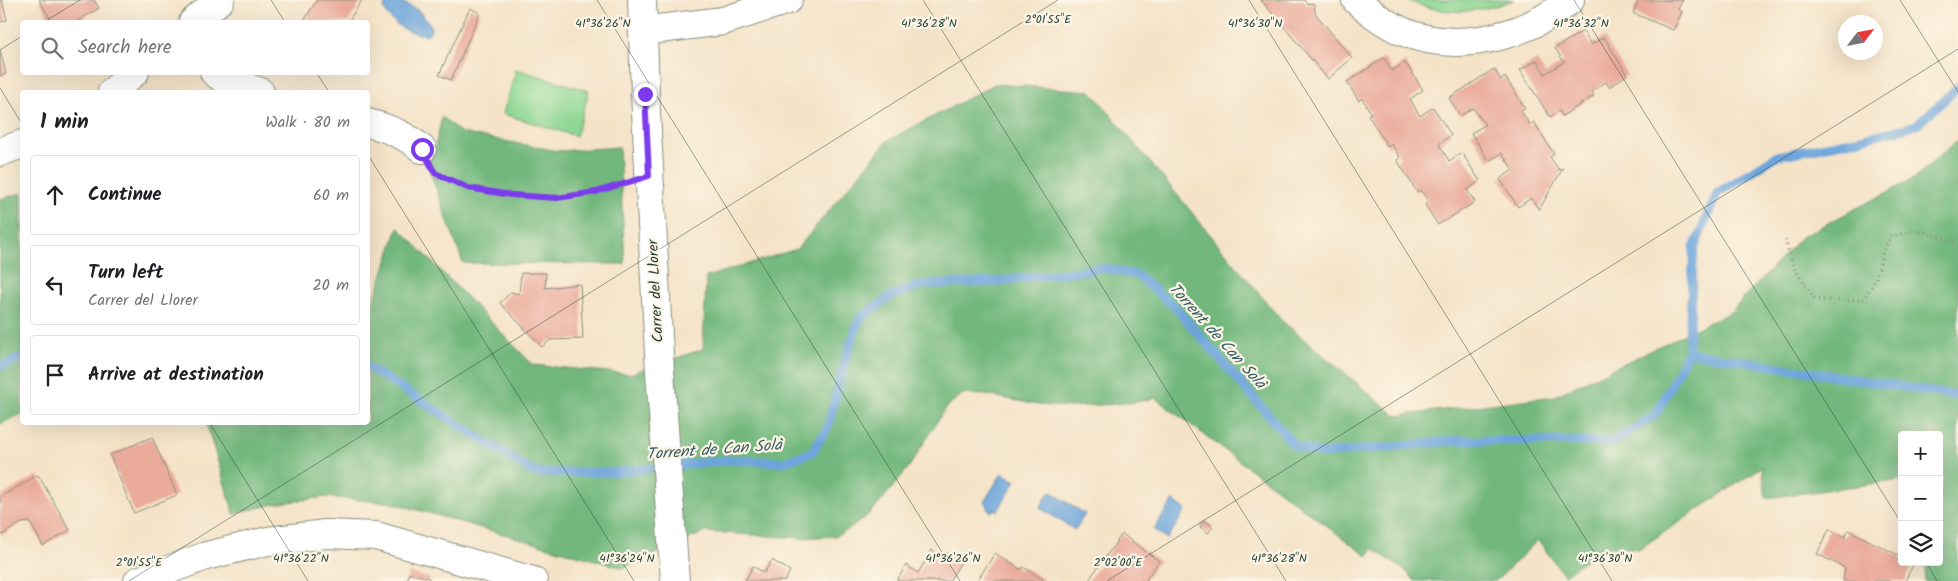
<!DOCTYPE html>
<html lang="en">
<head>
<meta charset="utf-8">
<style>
  body { margin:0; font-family:Kalam,sans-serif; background:#f2f2f2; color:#202124 }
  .controls { position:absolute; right:15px; bottom:15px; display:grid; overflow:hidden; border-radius:5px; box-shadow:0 5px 20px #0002 }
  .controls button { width:45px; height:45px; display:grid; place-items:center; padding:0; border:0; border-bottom:1px solid #e0e0e0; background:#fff; color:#202124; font:25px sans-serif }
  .compass { position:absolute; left:1838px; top:15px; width:45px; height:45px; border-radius:50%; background:#fff; box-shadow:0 5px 20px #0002; rotate:58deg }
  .stop { position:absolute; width:15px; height:15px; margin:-11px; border:4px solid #7c3aed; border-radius:50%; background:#fff }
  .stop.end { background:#7c3aed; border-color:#fff; box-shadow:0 1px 5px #0008 }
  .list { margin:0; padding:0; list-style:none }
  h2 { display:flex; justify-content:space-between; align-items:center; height:65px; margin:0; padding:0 20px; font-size:21px }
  h2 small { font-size:16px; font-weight:400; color:#757577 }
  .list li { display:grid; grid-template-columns:32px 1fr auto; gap:15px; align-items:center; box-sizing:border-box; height:80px; margin:0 10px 10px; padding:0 10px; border:1px solid #e0e0e0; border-radius:5px }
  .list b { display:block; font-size:19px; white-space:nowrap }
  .list p { margin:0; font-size:16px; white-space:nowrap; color:#757577 }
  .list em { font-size:16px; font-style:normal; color:#757577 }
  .icon { flex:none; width:28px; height:28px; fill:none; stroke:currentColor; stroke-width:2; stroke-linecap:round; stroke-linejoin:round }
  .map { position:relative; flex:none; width:1958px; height:581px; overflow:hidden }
  .search { position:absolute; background:#fff; box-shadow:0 5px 20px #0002; left:20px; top:20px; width:350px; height:55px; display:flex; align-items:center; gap:12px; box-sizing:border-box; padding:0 18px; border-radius:5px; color:#757577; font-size:19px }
  .panel { position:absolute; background:#fff; box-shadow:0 5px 20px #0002; left:20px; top:90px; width:350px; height:335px; border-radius:5px }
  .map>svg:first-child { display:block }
  .green { fill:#8dd793; stroke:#568a64 }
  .forest { fill:#72b87d; stroke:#487a58 }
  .water { fill:#6ca4db; stroke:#467088 }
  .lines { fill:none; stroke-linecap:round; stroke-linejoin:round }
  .stream { stroke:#6ca4db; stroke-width:9 }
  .building { fill:#eaab9b }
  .minor-casing { stroke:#8a907e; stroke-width:30 }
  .path { stroke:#8a907e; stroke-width:3; stroke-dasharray:1 4; stroke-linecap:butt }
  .minor { stroke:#fff; stroke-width:28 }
  .route { stroke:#7c3aed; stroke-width:6 }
  .ticks { fill:none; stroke:#1f3d34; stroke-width:1; stroke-opacity:0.45 }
  .labels { text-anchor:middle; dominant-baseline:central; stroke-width:4.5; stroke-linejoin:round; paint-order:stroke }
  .street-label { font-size:15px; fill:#1f3d34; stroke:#fcf5e5 }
  .water-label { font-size:16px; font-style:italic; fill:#365c66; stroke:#fcf5e5 }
  .ticks-label { font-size:12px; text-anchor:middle; fill:#1f3d34; stroke:#fcf5e5; stroke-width:4.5; stroke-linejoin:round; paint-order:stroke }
</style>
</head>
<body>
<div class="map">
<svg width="1958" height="581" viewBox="0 0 1958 581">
  <rect width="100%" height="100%" fill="#fcf5e5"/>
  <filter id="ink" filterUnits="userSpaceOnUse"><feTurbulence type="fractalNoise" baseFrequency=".02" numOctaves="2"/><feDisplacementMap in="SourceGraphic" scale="10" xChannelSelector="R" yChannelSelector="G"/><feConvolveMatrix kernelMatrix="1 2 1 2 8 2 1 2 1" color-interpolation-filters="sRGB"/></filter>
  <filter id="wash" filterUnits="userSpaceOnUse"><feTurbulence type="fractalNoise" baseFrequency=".0096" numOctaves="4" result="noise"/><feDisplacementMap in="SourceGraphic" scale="20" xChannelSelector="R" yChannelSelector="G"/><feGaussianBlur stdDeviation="1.12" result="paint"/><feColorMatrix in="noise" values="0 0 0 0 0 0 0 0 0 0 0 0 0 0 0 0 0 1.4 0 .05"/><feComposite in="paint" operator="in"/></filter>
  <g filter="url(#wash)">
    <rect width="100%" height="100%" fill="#f4e3c7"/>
    <path class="green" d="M1406 0H1514C1475 14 1445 16 1406 0Z
      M516 69 589 91 576 136 503 114Z"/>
    <path class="forest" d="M995 84 1091 91 1281 320 1396 416 1555 396 1731 312 1801 237 1913 179 1958 140V581H1924L1928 562H1939V499L1944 475H1939V435H1902V480L1766 498 1762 467 1639 549 1605 546 1564 575 1538 540 1496 581H1415L1408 573 1374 549 1367 556 1155 398 1130 403 1071 407 1038 405 987 395 963 394 951 403 941 415 909 467 878 505 867 516 848 530 835 536 801 538 705 532 623 568 393 503 325 497 274 504 234 514 206 423 368 422V319L398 227 533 365 629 374 703 349 706 277 797 249 887 141Z
      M442 117 461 133 558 151 619 147 625 264 463 263 426 161 435 147Z
      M22 193V414L0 424V199Z"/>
    <path class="water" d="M391 1 402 2 418 10 430 24 431 31 427 35C409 34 392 25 384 9L385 4Z
      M1002 473 1016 481 998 511 995 509 991 512 987 509V504L984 502Z
      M1050 491 1085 514 1075 530 1040 508Z
      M1173 500 1186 510 1167 539 1154 529Z"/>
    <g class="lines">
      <path class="stream" d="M1688 352 1958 396
        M0 367 22 357
        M368 367 535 473 614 472 730 460 784 462 812 452 827 429 847 353 860 318 891 296 920 285 992 282 1103 268 1137 275 1175 307 1295 446 1322 454 1461 440 1613 442 1656 414 1688 352 1694 248 1717 193 1777 156 1856 140 1917 125 1958 87"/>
    </g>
    <g id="blocks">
      <path class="building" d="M0 0H2L7 20 0 22Z
        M39 0H94L99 8 76 22H52Z
        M317 0H362L348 22H303Z
        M1261 0H1304L1306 3 1314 4 1315 13 1352 58 1328 79Z
        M1639 0H1683L1678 9 1682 12 1673 30 1633 13Z
        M470 8 480 13 451 80 439 75Z
        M1583 31 1591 45 1604 37 1627 75 1609 87 1606 82 1592 91 1594 96 1562 116 1560 111 1550 117 1520 70 1537 60 1545 74 1564 62 1555 48Z
        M0 50 6 74 0 76Z
        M1384 58 1392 71 1405 62 1423 90 1410 99 1420 116 1433 107 1451 135 1439 144 1449 161 1462 153 1480 181 1467 190 1475 202 1438 225 1425 205 1428 203 1425 196 1420 190 1417 192 1397 160 1400 158 1396 151 1391 144 1388 147 1368 115 1371 113 1362 98 1359 101 1347 82Z
        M1494 69 1501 80 1505 77 1515 92 1525 109 1521 111 1530 125 1534 122 1554 154 1550 157 1559 170 1563 168 1539 210 1531 198 1518 207 1500 179 1513 170 1502 153 1489 161 1471 133 1485 125 1473 108 1460 116 1449 98Z
        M521 273H546L545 288 580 284 583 339 550 340 542 347 500 303 511 292 519 294Z
        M152 437 177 495 134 513 110 455Z
        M38 475 70 530 43 546 30 522 21 523 2 535 0 532V497Z
        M1205 520 1213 527 1208 533 1200 527Z
        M1829 529 1845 537 1848 530 1902 557V562L1914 563 1905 581H1843L1845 568 1817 554Z
        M1122 534 1159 561 1145 581H1088Z
        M932 550 944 558 947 553 961 562 949 581H897L906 565 918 573Z
        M995 553 1021 570 1023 567 1043 579 1042 581H977Z
        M772 560 790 571 785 581H745L753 566 764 573Z
        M409 573 429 578V581H407Z"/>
    </g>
  </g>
  <g filter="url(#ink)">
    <use href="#blocks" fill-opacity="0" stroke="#8a907e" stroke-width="1"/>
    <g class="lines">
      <g class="minor-casing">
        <path id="minor" d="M642 0 645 94 660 372 675 581
          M1356 0C1374 16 1395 31 1419 37 1470 51 1531 33 1570 0
          M193 22 220 0
          M643 31 723 21 788 0
          M214 72 222 78 260 92
          M112 92 135 72
          M368 123C388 128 406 135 422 149
          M0 152 22 144
          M138 581 206 556 268 541 326 534 376 536 533 581"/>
      </g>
      <path class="path" d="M435 173 468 188 511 195 557 198 597 192 621 185
        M1785 240 1794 268 1815 299 1836 301 1864 299 1876 279 1882 254 1891 236 1917 230 1958 243"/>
      <use href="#minor" class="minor"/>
    </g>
  </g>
  <g class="lines" filter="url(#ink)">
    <path class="route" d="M422 149 435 173 468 188 511 195 557 198 596 192 649 176 645 94"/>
  </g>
  <path class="ticks" d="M271 0 285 22M597 0 960 581M923 0 1286 581M1249 0 1612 581M1574 0 1902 524M1900 0 1958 92M44 22 80 0M0 50 22 36M316 72 329 92M0 88 22 124M368 155 634 581M209 422 308 581M1926 562 1937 581M129 581 1058 0M1107 581 1958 49"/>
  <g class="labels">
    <g class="street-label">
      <text transform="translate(656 291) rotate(-93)">Carrer del Llorer</text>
    </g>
    <g class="water-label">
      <text transform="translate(1217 336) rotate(48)">Torrent de Can Solà</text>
      <text transform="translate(714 450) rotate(-4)">Torrent de Can Solà</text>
    </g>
  </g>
  <g class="ticks-label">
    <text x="1048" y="23">2°01'55"E</text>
    <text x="1255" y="27">41°36'30"N</text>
    <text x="603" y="27">41°36'26"N</text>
    <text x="929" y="27">41°36'28"N</text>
    <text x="1581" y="27">41°36'32"N</text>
    <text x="301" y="562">41°36'22"N</text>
    <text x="627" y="562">41°36'24"N</text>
    <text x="953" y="562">41°36'26"N</text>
    <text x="1279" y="562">41°36'28"N</text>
    <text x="1605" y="562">41°36'30"N</text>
    <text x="139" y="566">2°01'55"E</text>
    <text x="1118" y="566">2°02'00"E</text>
  </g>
</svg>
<div class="controls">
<button>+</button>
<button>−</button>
<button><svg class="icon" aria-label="layers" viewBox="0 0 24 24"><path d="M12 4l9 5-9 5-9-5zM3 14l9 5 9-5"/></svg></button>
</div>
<svg class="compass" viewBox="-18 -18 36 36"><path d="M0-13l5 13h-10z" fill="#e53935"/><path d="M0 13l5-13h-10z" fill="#757577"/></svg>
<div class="stop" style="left:422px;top:149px"></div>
<div class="stop end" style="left:645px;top:94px"></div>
<div class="search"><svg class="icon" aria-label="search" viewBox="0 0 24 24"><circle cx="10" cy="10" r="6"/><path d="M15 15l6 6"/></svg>Search here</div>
<section class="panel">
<h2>1 min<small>Walk · 80 m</small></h2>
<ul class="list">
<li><svg class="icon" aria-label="ahead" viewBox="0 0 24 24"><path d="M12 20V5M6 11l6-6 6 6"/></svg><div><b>Continue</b></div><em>60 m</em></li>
<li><svg class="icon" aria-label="left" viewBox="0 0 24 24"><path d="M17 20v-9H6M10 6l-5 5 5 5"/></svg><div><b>Turn left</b><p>Carrer del Llorer</p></div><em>20 m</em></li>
<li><svg class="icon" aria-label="arrive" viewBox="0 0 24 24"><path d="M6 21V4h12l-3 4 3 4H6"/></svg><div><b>Arrive at destination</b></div></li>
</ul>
</section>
</div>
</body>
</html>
